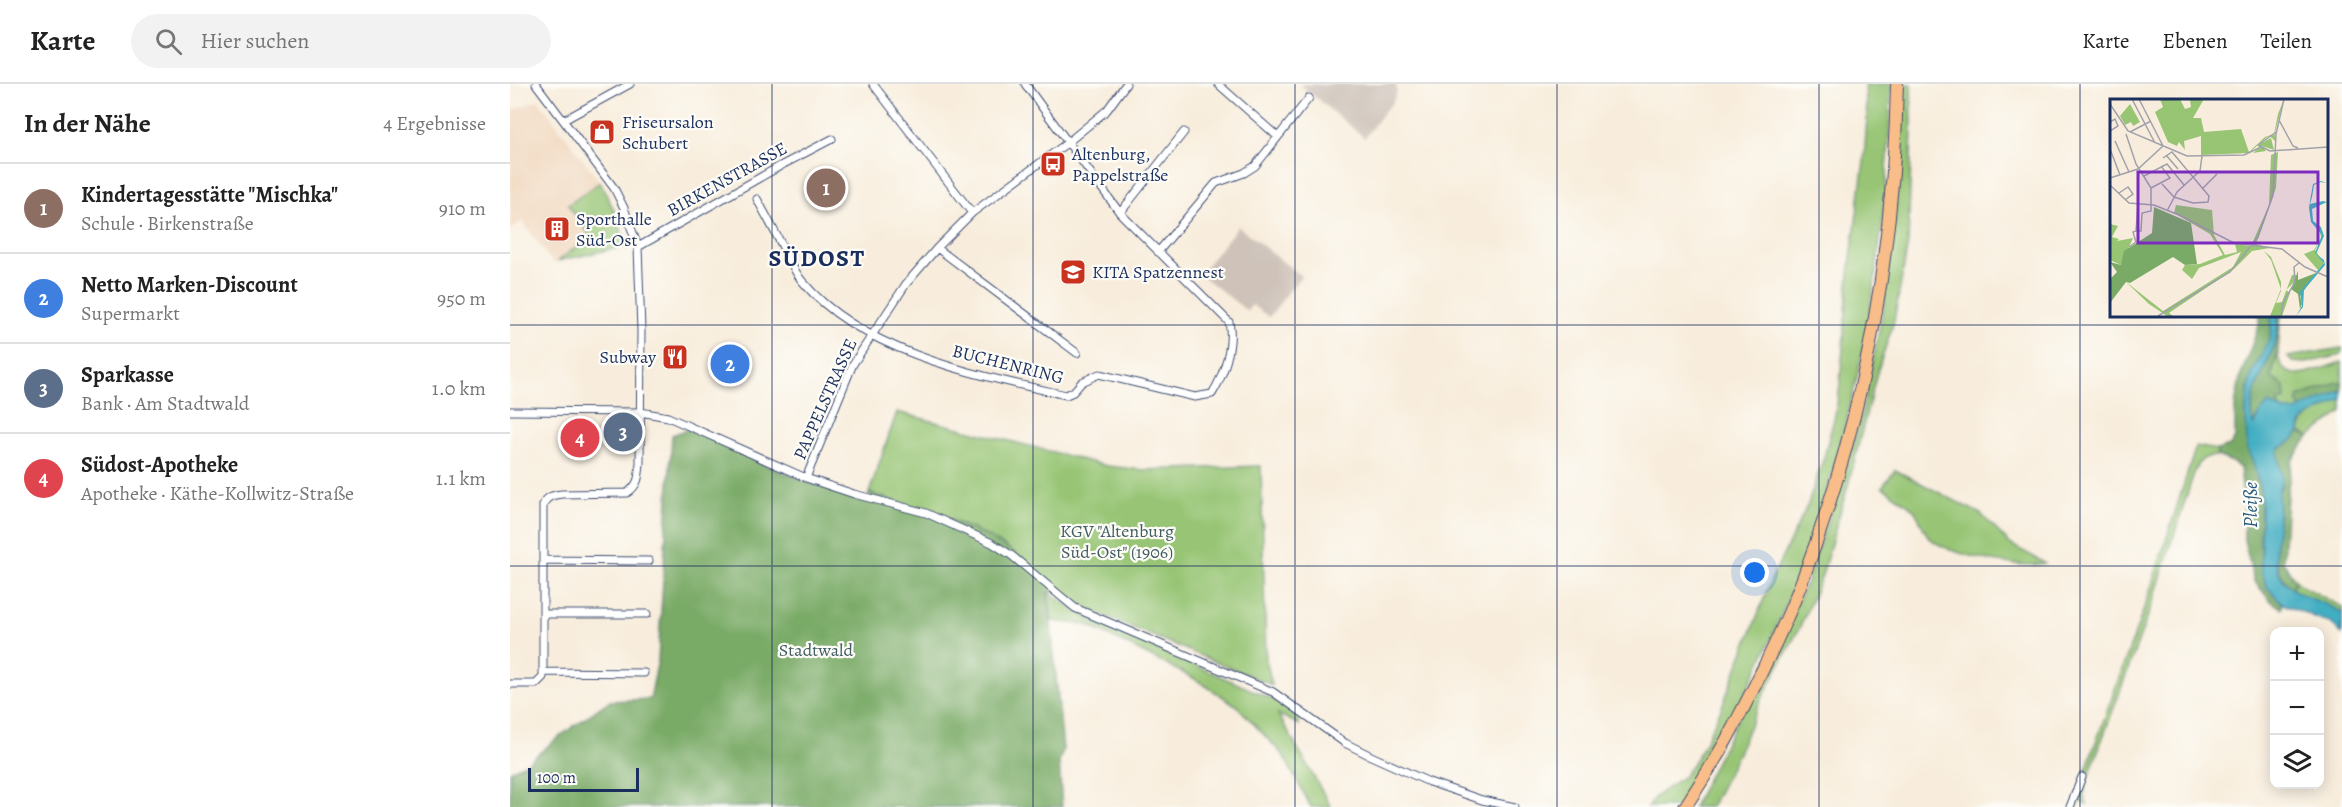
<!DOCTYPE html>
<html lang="de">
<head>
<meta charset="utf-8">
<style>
  body { margin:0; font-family:Alegreya,serif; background:#f2f2f2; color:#222 }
  .controls { position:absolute; right:18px; bottom:18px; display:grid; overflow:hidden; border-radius:12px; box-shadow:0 3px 15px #0003 }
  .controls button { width:54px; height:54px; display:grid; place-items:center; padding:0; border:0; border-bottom:2px solid #e0e0e0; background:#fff; color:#222; font:30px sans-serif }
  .scale { position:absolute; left:18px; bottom:15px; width:111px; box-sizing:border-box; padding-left:6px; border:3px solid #1b2f5e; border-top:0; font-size:16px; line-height:21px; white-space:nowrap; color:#1b2f5e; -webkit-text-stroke:4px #fdfcf7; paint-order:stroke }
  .you { position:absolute; left:1245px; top:489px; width:21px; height:21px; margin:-15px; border:4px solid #fff; border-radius:50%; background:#1a73e8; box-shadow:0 0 0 9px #1a73e833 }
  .badge { display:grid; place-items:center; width:39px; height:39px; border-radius:50%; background:#c8321e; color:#fff; font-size:20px; font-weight:700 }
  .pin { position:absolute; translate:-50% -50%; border:3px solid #fff; box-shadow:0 2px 6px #0006 }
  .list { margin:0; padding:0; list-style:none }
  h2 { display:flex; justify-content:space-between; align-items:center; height:78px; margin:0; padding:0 24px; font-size:26px }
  h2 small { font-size:20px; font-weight:400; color:#767676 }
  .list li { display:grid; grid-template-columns:39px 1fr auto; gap:18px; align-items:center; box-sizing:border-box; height:90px; padding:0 24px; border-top:2px solid #e0e0e0 }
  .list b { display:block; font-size:22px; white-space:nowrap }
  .list p { margin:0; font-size:20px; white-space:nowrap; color:#767676 }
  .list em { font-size:20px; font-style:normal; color:#767676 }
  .icon { flex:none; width:33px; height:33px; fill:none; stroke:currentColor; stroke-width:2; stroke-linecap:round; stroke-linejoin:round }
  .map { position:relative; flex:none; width:1832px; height:723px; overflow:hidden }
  header { display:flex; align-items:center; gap:36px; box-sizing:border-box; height:84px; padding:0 30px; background:#fff; border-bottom:2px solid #e0e0e0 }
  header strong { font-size:28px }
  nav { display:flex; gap:33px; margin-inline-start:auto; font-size:21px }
  .search { width:420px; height:54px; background:#f2f2f2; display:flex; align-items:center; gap:15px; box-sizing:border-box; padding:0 21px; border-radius:33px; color:#767676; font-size:22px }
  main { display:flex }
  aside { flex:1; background:#fff }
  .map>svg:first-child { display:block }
  .built { fill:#f0d6bc }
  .industrial { fill:#cec2b9 }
  .green { fill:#97c574; stroke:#597a69; stroke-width:1.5 }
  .forest { fill:#79aa66; stroke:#4a6c62; stroke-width:1.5 }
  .water { fill:#43aec2; stroke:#2f6e90; stroke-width:1.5 }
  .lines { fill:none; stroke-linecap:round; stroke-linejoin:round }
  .minor-casing { stroke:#3c4c71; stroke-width:9 }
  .trunk-casing { stroke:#3c4c71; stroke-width:14 }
  .minor { stroke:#fff; stroke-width:7 }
  .trunk { stroke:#f8bd88; stroke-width:12 }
  .grid { fill:none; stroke:#1b2f5e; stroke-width:1.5; stroke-opacity:0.55 }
  .labels { text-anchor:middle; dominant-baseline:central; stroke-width:4.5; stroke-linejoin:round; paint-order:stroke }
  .poi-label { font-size:18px; fill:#1b2f5e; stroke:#fdfcf7; text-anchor:start }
  .street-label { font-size:18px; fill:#1b2f5e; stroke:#fdfcf7 }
  .park-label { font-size:18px; fill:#405c65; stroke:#fdfcf7 }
  .water-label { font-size:20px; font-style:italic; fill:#295b81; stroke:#fdfcf7 }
  .district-label { font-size:24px; font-weight:bold; letter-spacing:1.5px; fill:#1b2f5e; stroke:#fdfcf7 }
  .inset-road { fill:none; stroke:#a0a1aa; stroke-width:1.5 }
  .view { fill:#7b2cbf; fill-opacity:0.15; stroke:#7b2cbf; stroke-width:3 }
  .inset-edge { fill:none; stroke:#1b2f5e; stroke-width:3 }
</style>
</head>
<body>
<header>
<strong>Karte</strong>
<div class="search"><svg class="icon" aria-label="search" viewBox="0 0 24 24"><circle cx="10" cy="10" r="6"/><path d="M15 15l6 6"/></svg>Hier suchen</div>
<nav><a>Karte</a><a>Ebenen</a><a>Teilen</a></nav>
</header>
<main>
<aside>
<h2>In der Nähe<small>4 Ergebnisse</small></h2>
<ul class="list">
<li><span class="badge" style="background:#8d6e63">1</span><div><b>Kindertagesstätte &quot;Mischka&quot;</b><p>Schule · Birkenstraße</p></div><em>910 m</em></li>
<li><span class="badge" style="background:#3f7fe0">2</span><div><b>Netto Marken-Discount</b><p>Supermarkt</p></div><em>950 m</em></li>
<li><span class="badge" style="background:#5c6f8a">3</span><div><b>Sparkasse</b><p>Bank · Am Stadtwald</p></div><em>1.0 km</em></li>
<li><span class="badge" style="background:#e0444e">4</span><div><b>Südost-Apotheke</b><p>Apotheke · Käthe-Kollwitz-Straße</p></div><em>1.1 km</em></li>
</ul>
</aside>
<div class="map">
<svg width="1832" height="723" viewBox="0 0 1832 723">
  <rect width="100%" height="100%" fill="#fdfcf7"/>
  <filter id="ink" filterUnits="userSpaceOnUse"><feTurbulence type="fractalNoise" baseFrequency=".0167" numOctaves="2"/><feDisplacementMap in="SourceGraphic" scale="12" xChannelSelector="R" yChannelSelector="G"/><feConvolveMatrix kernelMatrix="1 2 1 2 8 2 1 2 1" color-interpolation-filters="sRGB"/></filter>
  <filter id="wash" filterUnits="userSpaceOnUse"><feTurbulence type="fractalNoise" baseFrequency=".008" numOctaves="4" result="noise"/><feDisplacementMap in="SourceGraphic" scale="24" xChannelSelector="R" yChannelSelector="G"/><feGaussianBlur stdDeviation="1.35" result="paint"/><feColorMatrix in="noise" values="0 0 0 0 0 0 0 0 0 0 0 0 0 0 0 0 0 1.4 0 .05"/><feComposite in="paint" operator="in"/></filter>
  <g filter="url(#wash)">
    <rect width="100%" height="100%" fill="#f8eddc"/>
    <path class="built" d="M28 16 90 98 58 122 80 152 44 180 12 137 0 146V27Z"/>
    <path class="industrial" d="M789 0H886L887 8 882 19 873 28 855 54Z
      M728 142 791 192 759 233 742 221 737 227 690 190Z"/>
    <path class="green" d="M1355 0H1381C1377 227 1323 454 1212 653 1199 677 1183 700 1169 723H1138L1145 713 1175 691 1192 665 1211 625 1262 494 1298 420 1314 373 1325 331 1330 301 1339 189 1354 77 1357 34Z
      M1393 0H1401L1402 44 1398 159 1384 237 1366 292 1338 401 1312 491 1289 545 1250 618 1229 667 1201 723H1183L1296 500 1342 365 1354 320 1373 227 1385 134Z
      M90 98 107 132 116 162 48 177 80 152 58 121Z
      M1832 264V271L1796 279 1782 278 1778 273Z
      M1768 267C1769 306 1808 285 1832 278V298L1788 319 1792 325C1783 328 1777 329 1769 324L1765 297 1761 293Z
      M1832 316V328L1799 353 1790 348C1793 329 1816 323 1832 316Z
      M387 328 597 382 634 386 751 382 756 575 762 601 582 527 418 427 359 409Z
      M1686 362 1707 366V372C1690 371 1687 381 1682 395L1643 518 1575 702 1574 713 1577 721 1565 716 1637 516Z
      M1385 386 1471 430 1500 460 1535 479C1513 486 1434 471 1419 453 1412 445 1410 433 1403 425 1395 417 1382 410 1372 403Z
      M1786 497 1796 504 1832 523V529L1793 512 1782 504Z
      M538 508 580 535 624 554 627 558 639 561 760 614 788 631 789 641 768 630 821 723H801L773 671 726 621 685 595 578 541 542 537Z"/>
    <path class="forest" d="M1749 231H1762L1760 254 1744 285 1738 303 1737 364 1744 381 1751 410 1750 462 1757 503 1773 520 1771 524 1761 517 1744 497 1734 456V418L1730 384 1720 377 1707 372V366L1720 362 1725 354V321L1730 294 1749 241Z
      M1768 231H1771L1768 267 1761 293 1774 302 1775 315 1768 318 1769 324 1758 320 1743 341C1735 296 1773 272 1768 231Z
      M1828 298H1832V307L1792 325 1788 319V313Z
      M181 344C240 376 291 398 357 417L359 409C410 425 466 440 509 472 522 483 535 496 547 507L538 508 553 666 549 678 552 723H0V687L17 679 50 652 99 617 140 615 148 576 162 351Z
      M1790 348 1799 353 1782 376 1777 410 1773 478 1786 497 1782 504C1758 485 1767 455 1769 430 1769 424 1768 417 1768 411 1769 407 1772 402 1772 397 1772 384 1762 374 1771 362L1783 356Z"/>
    <path class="water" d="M1762 231H1768C1773 271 1734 299 1743 341H1745L1751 328 1758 320 1774 327H1785L1832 307V316L1796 334 1791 341 1790 348 1783 356 1769 365C1766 376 1772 384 1772 396 1771 401 1769 405 1768 409 1768 415 1769 422 1769 428 1768 452 1757 483 1779 502 1795 515 1815 517 1832 529V550L1822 540 1773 520 1757 503 1751 486V410L1744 381 1737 364 1736 324 1741 292 1760 254Z"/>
  </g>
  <g filter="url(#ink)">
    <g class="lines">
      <g class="minor-casing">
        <path id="minor" d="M363 0 462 129
          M708 0 768 53
          M54 36 120 0
          M247 115C257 133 267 152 277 171 282 180 286 191 293 198 352 269 470 292 556 311L563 308 572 298 589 290 685 313 702 310C714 291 724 260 719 238L610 129 515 0
          M610 129 674 48
          M128 163 272 81 322 55
          M427 164 567 269
          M648 168 706 99 734 89 745 82 799 14
          M0 327 130 328 158 333 296 394 344 410 416 429 482 459 501 471 565 524 763 608 835 659 861 672 919 698 972 716 1005 723
          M296 394 343 280 396 200 427 164 462 129 557 59 597 26 616 0
          M33 476 139 477
          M34 530H137
          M33 588 134 589
          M0 600H26L33 593V421C37 412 43 411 52 410L117 409C129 401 129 392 130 379L131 246 128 163 114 124 104 104 26 0
          M1560 723 1572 693"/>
      </g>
      <g class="trunk-casing">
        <path id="trunk" d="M1175 723C1190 700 1205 677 1218 653 1245 603 1271 551 1292 497 1353 338 1384 171 1387 0"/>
      </g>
      <use href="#minor" class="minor"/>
      <use href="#trunk" class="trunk"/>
    </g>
  </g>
  <path class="grid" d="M262 0V723M523 0V723M785 0V723M1047 0V723M1309 0V723M1570 0V723M0 241H1832M0 482H1832"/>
  <defs>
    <g id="shop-square" transform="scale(1.35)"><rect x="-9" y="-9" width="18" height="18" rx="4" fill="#c8321e" stroke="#fdfcf7"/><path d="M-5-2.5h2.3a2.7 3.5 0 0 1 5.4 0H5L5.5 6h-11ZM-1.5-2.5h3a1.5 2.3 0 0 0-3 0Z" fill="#fff"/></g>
    <g id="bus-square" transform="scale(1.35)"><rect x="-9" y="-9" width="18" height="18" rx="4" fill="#c8321e" stroke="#fdfcf7"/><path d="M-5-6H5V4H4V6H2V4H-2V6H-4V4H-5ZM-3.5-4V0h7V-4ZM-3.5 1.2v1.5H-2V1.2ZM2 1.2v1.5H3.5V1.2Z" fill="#fff"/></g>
    <g id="building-square" transform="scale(1.35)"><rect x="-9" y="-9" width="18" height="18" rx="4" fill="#c8321e" stroke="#fdfcf7"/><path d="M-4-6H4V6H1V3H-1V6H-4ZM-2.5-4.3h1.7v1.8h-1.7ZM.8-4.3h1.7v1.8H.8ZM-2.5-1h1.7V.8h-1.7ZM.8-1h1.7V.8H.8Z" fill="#fff"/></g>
    <g id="school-square" transform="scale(1.35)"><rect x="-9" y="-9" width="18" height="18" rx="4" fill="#c8321e" stroke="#fdfcf7"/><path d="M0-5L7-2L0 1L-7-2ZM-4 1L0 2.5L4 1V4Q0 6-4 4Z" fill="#fff"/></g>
    <g id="restaurant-square" transform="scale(1.35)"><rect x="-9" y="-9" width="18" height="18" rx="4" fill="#c8321e" stroke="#fdfcf7"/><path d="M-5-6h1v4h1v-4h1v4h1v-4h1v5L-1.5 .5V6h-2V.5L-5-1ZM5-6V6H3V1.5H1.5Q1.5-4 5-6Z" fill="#fff"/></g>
  </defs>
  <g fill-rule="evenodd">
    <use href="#shop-square" x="92" y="48"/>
    <use href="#bus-square" x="543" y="80"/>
    <use href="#building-square" x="47" y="145"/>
    <use href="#school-square" x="563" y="188"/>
    <use href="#restaurant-square" x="165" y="273"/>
  </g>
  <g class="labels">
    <g class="poi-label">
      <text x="112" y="38">Friseursalon<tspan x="112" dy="21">Schubert</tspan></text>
      <text x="562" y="70">Altenburg,<tspan x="562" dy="21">Pappelstraße</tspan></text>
      <text x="66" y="135">Sporthalle<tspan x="66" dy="21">Süd-Ost</tspan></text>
      <text x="582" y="188">KITA Spatzennest</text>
      <text x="146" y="273" text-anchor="end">Subway</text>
    </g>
    <g class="street-label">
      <text transform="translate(217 95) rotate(-29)">BIRKENSTRASSE</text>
      <text transform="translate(498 280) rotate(14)">BUCHENRING</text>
      <text transform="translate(315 315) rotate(-66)">PAPPELSTRASSE</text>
    </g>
    <g class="park-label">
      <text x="607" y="447">KGV "Altenburg<tspan x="607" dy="21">Süd-Ost" (1906)</tspan></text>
      <text x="306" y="566">Stadtwald</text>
    </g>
    <g class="water-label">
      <text transform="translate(1740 421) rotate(-90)">Pleiße</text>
    </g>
    <g class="district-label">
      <text x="307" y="174">SÜDOST</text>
    </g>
  </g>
  <g transform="translate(1600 15)">
    <rect width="218" height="218" fill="#f8eddc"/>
    <path d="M50 0H70L75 10 81 8 80 1 94 0 83 19H91L94 33 131 30 139 53 155 38 164 35 168 15 174 0 165 33 162 37 165 35V42L160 37 156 39 150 45 161 39 164 51 152 47 156 52 143 54 149 49 148 46 139 54 91 56V37L74 42 75 51 69 43 67 47 58 43 45 13 53 8ZM20 5 30 23 23 27 21 23 15 26 10 17ZM168 53 166 89 146 145 160 149 142 152 124 170 59 214 63 217H57L39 205 16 183 53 212 123 168 131 153 89 169 82 180 72 171 75 166 90 165 113 156 100 135 64 114 66 106 102 111 104 136 115 156 127 153 125 145 141 147 159 106 161 56ZM0 125 8 127 2 138 9 140 7 142 23 139 11 166 0 161ZM203 125 208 126 212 134V138L205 151 214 164 206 174 208 171 194 155 204 151 211 139 209 128ZM154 152 161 158 171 183V192L166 204 172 203 182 176H186V181L176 191 180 194 172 217H160L171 190 161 161Z" fill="#97c574"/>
    <path d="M44 108 81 124 87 165 75 166 63 158 20 184 16 183 0 204V180L7 173 0 163 11 166 14 152 42 134ZM188 172V181L206 174 190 197 192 205 190 210 188 195 181 190Z" fill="#79aa66"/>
    <path d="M211 83 204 86 202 98 200 105 213 102 217 103 202 110 203 122 211 128 214 137 206 155 214 161 215 166 194 191 193 208 186 217 192 207 190 193 214 164 205 154 212 136 201 123 199 109 200 102 203 85 211 82 217 84Z" fill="#43aec2"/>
    <path class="inset-road" d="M22 0 45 44M29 0 53 47M0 5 18 32 77 57 134 56 149 49M169 21 183 47 188 49M0 23 5 20 8 27 0 32M20 33 41 22M16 35 26 65 41 89V112L32 114 31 132H26M5 42 19 73M150 45 166 33M0 50 10 76M154 50 148 46 160 52 218 48M56 56 68 70M34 77 57 65 74 86M0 79 28 70 53 47M52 85 64 98 83 104 98 103 99 97 62 53 53 59M0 86 19 104 44 106 69 116 124 144 172 150 195 168 218 178M41 89 60 79 51 67M92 90 107 75M9 94 18 88 23 95 15 101M57 112 67 93 90 72 92 57M19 148 26 143 23 133 26 132 28 105M48 217 120 173 148 138 163 96 166 35 174 0M171 217 173 204 185 183 184 168 189 164"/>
    <path class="view" d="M28 73H208V144H28Z"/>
    <rect width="218" height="218" class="inset-edge"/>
  </g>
</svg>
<div class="controls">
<button>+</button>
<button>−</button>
<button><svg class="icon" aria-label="layers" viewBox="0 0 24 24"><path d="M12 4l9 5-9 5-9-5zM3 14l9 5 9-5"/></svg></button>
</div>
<div class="scale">100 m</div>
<div class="you"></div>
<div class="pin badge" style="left:316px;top:104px;background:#8d6e63">1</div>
<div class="pin badge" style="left:220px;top:280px;background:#3f7fe0">2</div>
<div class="pin badge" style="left:113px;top:348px;background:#5c6f8a">3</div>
<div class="pin badge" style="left:70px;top:354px;background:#e0444e">4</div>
</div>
</main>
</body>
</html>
